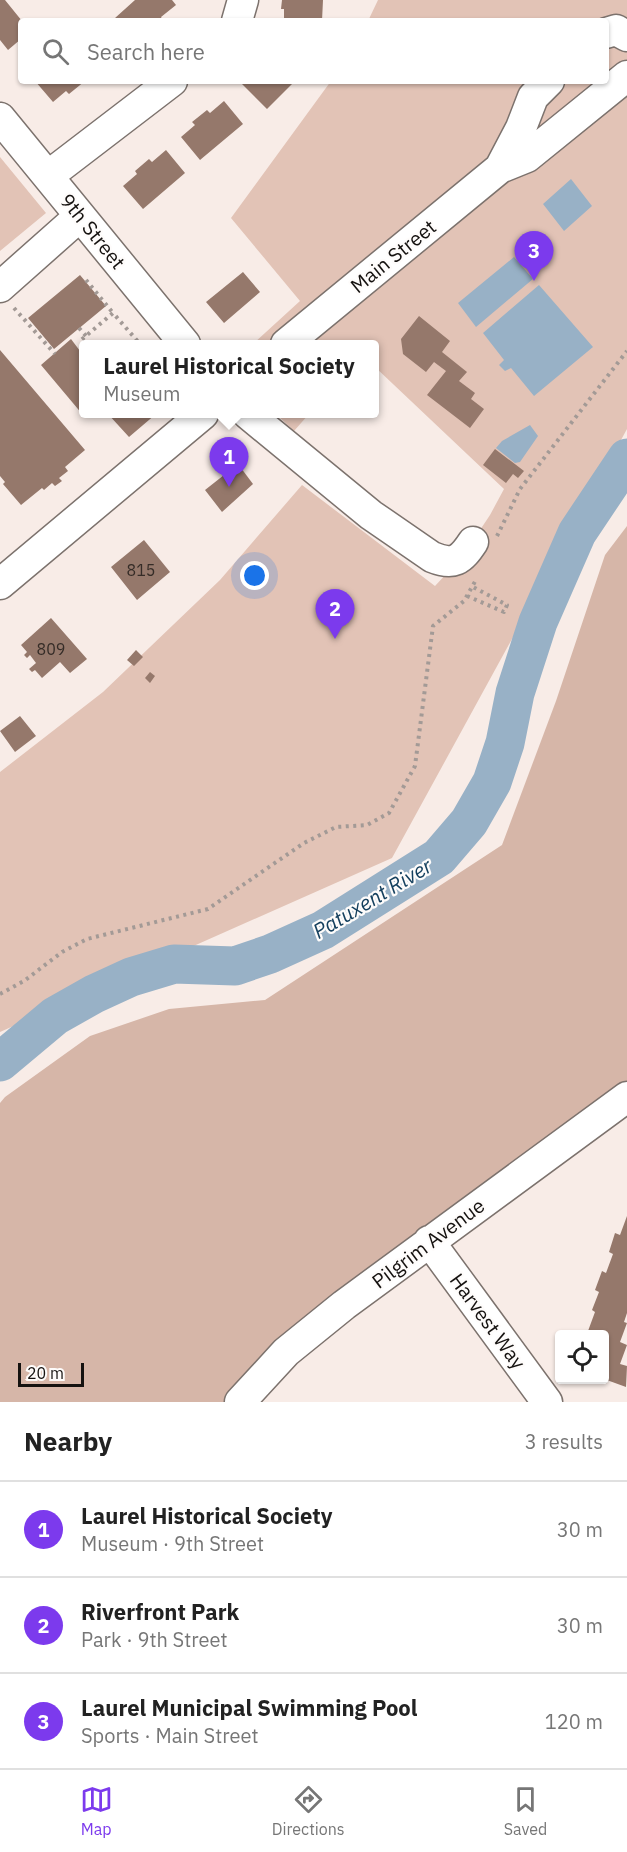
<!DOCTYPE html>
<html lang="en">
<head>
<meta charset="utf-8">
<style>
  body { margin:0; font-family:"IBM Plex Sans",sans-serif; background:#f6f6f6; color:#222 }
  .controls { position:absolute; right:18px; bottom:18px; display:grid; overflow:hidden; border-radius:6px; box-shadow:0 2px 4px #0004 }
  .controls button { width:54px; height:54px; display:grid; place-items:center; padding:0; border:0; border-bottom:2px solid #e0e0e0; background:#fff; color:#222; font:30px sans-serif }
  .scale { position:absolute; left:18px; bottom:15px; width:66px; box-sizing:border-box; padding-left:6px; border:3px solid #151210; border-top:0; font-size:16px; line-height:21px; white-space:nowrap; color:#151210; -webkit-text-stroke:4px #fefcfb; paint-order:stroke }
  .you { position:absolute; left:255px; top:576px; width:21px; height:21px; margin:-15px; border:4px solid #fff; border-radius:50%; background:#1a73e8; box-shadow:0 0 0 9px #1a73e833 }
  .badge { display:grid; place-items:center; width:39px; height:39px; border-radius:50%; background:#7c3aed; color:#fff; font-size:20px; font-weight:700 }
  .pin { position:absolute; translate:-50% -50px; filter:drop-shadow(0 2px 3px #0008) }
  .pin::after { content:''; position:absolute; top:32px; width:21px; height:18px; background:inherit; clip-path:polygon(0 0,100% 0,50% 100%) }
  .popup { position:absolute; left:79px; top:340px; width:300px; height:78px; box-sizing:border-box; display:grid; place-content:center; border-radius:6px; background:#fff; filter:drop-shadow(0 2px 4px #0005); font-size:20px; white-space:nowrap; color:#767676 }
  .popup b { font-size:22px; color:#222 }
  .popup::after { content:''; position:absolute; left:50%; top:100%; margin-left:-12px; border:12px solid transparent; border-top-color:#fff }
  .list { margin:0; padding:0; list-style:none }
  h2 { display:flex; justify-content:space-between; align-items:center; height:78px; margin:0; padding:0 24px; font-size:26px }
  h2 small { font-size:20px; font-weight:400; color:#767676 }
  .list li { display:grid; grid-template-columns:39px 1fr auto; gap:18px; align-items:center; box-sizing:border-box; height:96px; padding:0 24px; border-top:2px solid #e0e0e0 }
  .list b { display:block; font-size:22px; white-space:nowrap }
  .list p { margin:0; font-size:20px; white-space:nowrap; color:#767676 }
  .list em { font-size:20px; font-style:normal; color:#767676 }
  .icon { flex:none; width:33px; height:33px; fill:none; stroke:currentColor; stroke-width:2; stroke-linecap:round; stroke-linejoin:round }
  .map { position:relative; flex:none; width:627px; height:1402px; overflow:hidden }
  .search { position:absolute; background:#fff; box-shadow:0 2px 4px #0004; left:18px; right:18px; top:18px; height:66px; display:flex; align-items:center; gap:15px; box-sizing:border-box; padding:0 21px; border-radius:6px; color:#767676; font-size:22px }
  .sheet { height:366px; background:#fff }
  nav { display:flex; justify-content:space-around; align-items:center; box-sizing:border-box; height:84px; border-top:2px solid #e0e0e0; background:#fff; font-size:16px; color:#767676 }
  nav a { display:grid; justify-items:center; gap:3px }
  nav .on { color:#7c3aed }
  .map>svg:first-child { display:block }
  .green { fill:#e2c3b6 }
  .forest { fill:#d6b6a8 }
  .water { fill:#98b1c6 }
  .lines { fill:none; stroke-linecap:round; stroke-linejoin:round }
  .river { stroke:#98b1c6; stroke-width:39 }
  .building { fill:#95786b }
  .minor-casing { stroke:#7c726d; stroke-width:33 }
  .path { stroke:#a39a96; stroke-width:4; stroke-dasharray:3 4.5; stroke-linecap:butt }
  .minor { stroke:#fff; stroke-width:30 }
  .labels { text-anchor:middle; dominant-baseline:central; stroke-width:4.5; stroke-linejoin:round; paint-order:stroke }
  .number-label { font-size:16px; fill:#352c27 }
  .street-label { font-size:20px; fill:#151210; stroke:#fefcfb }
  .water-label { font-size:21px; font-style:italic; fill:#15405e; stroke:#fefcfb }
</style>
</head>
<body>
<div class="map">
<svg width="627" height="1402" viewBox="0 0 627 1402">
  <rect width="100%" height="100%" fill="#f8ece7"/>
  <path class="green" d="M378 0H627V429L392 858 0 1032V772L103 692 220 580 302 485 435 586 462 557 490 515 504 489 375 367 374 344H253L300 301 231 218 331 81H606V21H368Z
    M0 157 46 213 0 251Z
    M276 414H309L294 431Z"/>
  <path class="forest" d="M627 526V1097L240 1402H0V1103L5 1097 90 1036 169 1009 265 1000 502 845 556 701 605 555Z"/>
  <path class="water" d="M571 179 592 206 564 231 543 204Z
    M514 257 533 279 476 327 458 303Z
    M539 285 593 347 534 396 511 368 505 371 499 365 504 360 483 333Z
    M530 425 538 436 520 462 515 463 496 448 502 441Z"/>
  <g class="lines">
    <path class="river" d="M0 1062 55 1016 94 994 131 977 174 964 235 966 270 954 323 930 439 857 469 822 492 782 505 743 515 693 538 622 577 533 627 458"/>
  </g>
  <path class="building" d="M0 0H5L22 21 21 39 8 50 0 40Z
    M135 0H172L176 5 161 17 163 21H118L115 18Z
    M282 0H323L322 21H284V9H281Z
    M35 81H85L69 94 66 91 53 102Z
    M239 81H295L267 109Z
    M224 101 243 124 200 160 181 137 195 125 192 122 207 110 210 113Z
    M166 150 185 173 143 209 123 186 137 174 135 171 149 159 152 162Z
    M243 272 260 292 224 323 206 302Z
    M80 275 106 306 54 349 28 318Z
    M419 316 450 341 442 352 467 372 459 381 475 393 471 399 484 409 470 428 427 395 446 371 434 362 426 372 403 354 401 339Z
    M71 339 83 355V415L41 365Z
    M0 350 85 450 65 467 68 471 59 478 62 481 55 486 52 483 44 490 42 488 21 505 3 484 5 482 0 476Z
    M108 414H156L129 437Z
    M495 449 524 471 518 478 513 474 506 483 483 465Z
    M238 464 253 484 222 512 205 490Z
    M144 540 170 572 137 600 111 567Z
    M51 618 87 659 70 673 60 662 42 678 35 670 32 672 29 669 36 663 30 655 27 658 24 655 27 652 21 645Z
    M136 650 143 657 134 666 127 660Z
    M150 672 155 676 150 683 145 678Z
    M20 716 36 736 15 752 0 731Z
    M627 1216V1313L624 1322 627 1323 620 1342 627 1345 620 1364 627 1366 626 1387 604 1379V1334H595L588 1331 595 1312 592 1310 599 1292 595 1290 602 1271 606 1273 613 1254 609 1252 615 1233 620 1235Z"/>
  <g class="lines">
    <g class="minor-casing">
      <path id="minor" d="M237 21 243 0
        M606 33 616 30 627 36
        M0 118 185 344
        M500 168 527 157 627 76
        M48 176 172 81
        M0 287 80 216
        M286 344 500 168 521 128 533 97 549 81
        M248 414 371 515 432 557C454 566 461 560 473 542
        M0 584 203 414
        M429 1241 547 1402
        M240 1402 286 1352 344 1305 627 1097"/>
    </g>
    <path class="path" d="M86 280 113 313
      M14 308 55 354
      M79 328 86 336
      M83 345 80 341 113 313 140 344
      M497 536 520 489 627 351
      M467 596 504 612 507 605 473 587
      M0 994 24 981 62 952 87 939 208 909 304 843 336 827 367 825 389 813 415 766 433 626 464 601 477 578"/>
    <use href="#minor" class="minor"/>
  </g>
  <g class="labels">
    <g class="number-label">
      <text x="141" y="570">815</text>
      <text x="51" y="649">809</text>
    </g>
    <g class="street-label">
      <text transform="translate(93 231) rotate(51)">9th Street</text>
      <text transform="translate(393 256) rotate(-39)">Main Street</text>
      <text transform="translate(428 1243) rotate(-37)">Pilgrim Avenue</text>
      <text transform="translate(488 1321) rotate(54)">Harvest Way</text>
    </g>
    <g class="water-label">
      <text transform="translate(372 898) rotate(-31)">Patuxent River</text>
    </g>
  </g>
</svg>
<div class="controls">
<button><svg class="icon" aria-label="locate" viewBox="0 0 24 24"><circle cx="12" cy="12" r="6"/><path d="M12 2v4M12 18v4M2 12h4M18 12h4"/></svg></button>
</div>
<div class="scale">20 m</div>
<div class="you"></div>
<div class="pin badge" style="left:229px;top:487px">1</div>
<div class="popup"><b>Laurel Historical Society</b>Museum</div>
<div class="pin badge" style="left:335px;top:639px">2</div>
<div class="pin badge" style="left:534px;top:281px">3</div>
<div class="search"><svg class="icon" aria-label="search" viewBox="0 0 24 24"><circle cx="10" cy="10" r="6"/><path d="M15 15l6 6"/></svg>Search here</div>
</div>
<section class="sheet">
<h2>Nearby<small>3 results</small></h2>
<ul class="list">
<li><span class="badge">1</span><div><b>Laurel Historical Society</b><p>Museum · 9th Street</p></div><em>30 m</em></li>
<li><span class="badge">2</span><div><b>Riverfront Park</b><p>Park · 9th Street</p></div><em>30 m</em></li>
<li><span class="badge">3</span><div><b>Laurel Municipal Swimming Pool</b><p>Sports · Main Street</p></div><em>120 m</em></li>
</ul>
</section>
<nav>
<a class="on"><svg class="icon" aria-label="map" viewBox="0 0 24 24"><path d="M3 6l6-2 6 2 6-2v14l-6 2-6-2-6 2zM9 4v14M15 6v14"/></svg>Map</a>
<a><svg class="icon" aria-label="directions" viewBox="0 0 24 24"><path d="M12 3l9 9-9 9-9-9zM9 14v-3h6M13 9l2 2-2 2"/></svg>Directions</a>
<a><svg class="icon" aria-label="saved" viewBox="0 0 24 24"><path d="M7 4h10v16l-5-4-5 4z"/></svg>Saved</a>
</nav>
</body>
</html>
